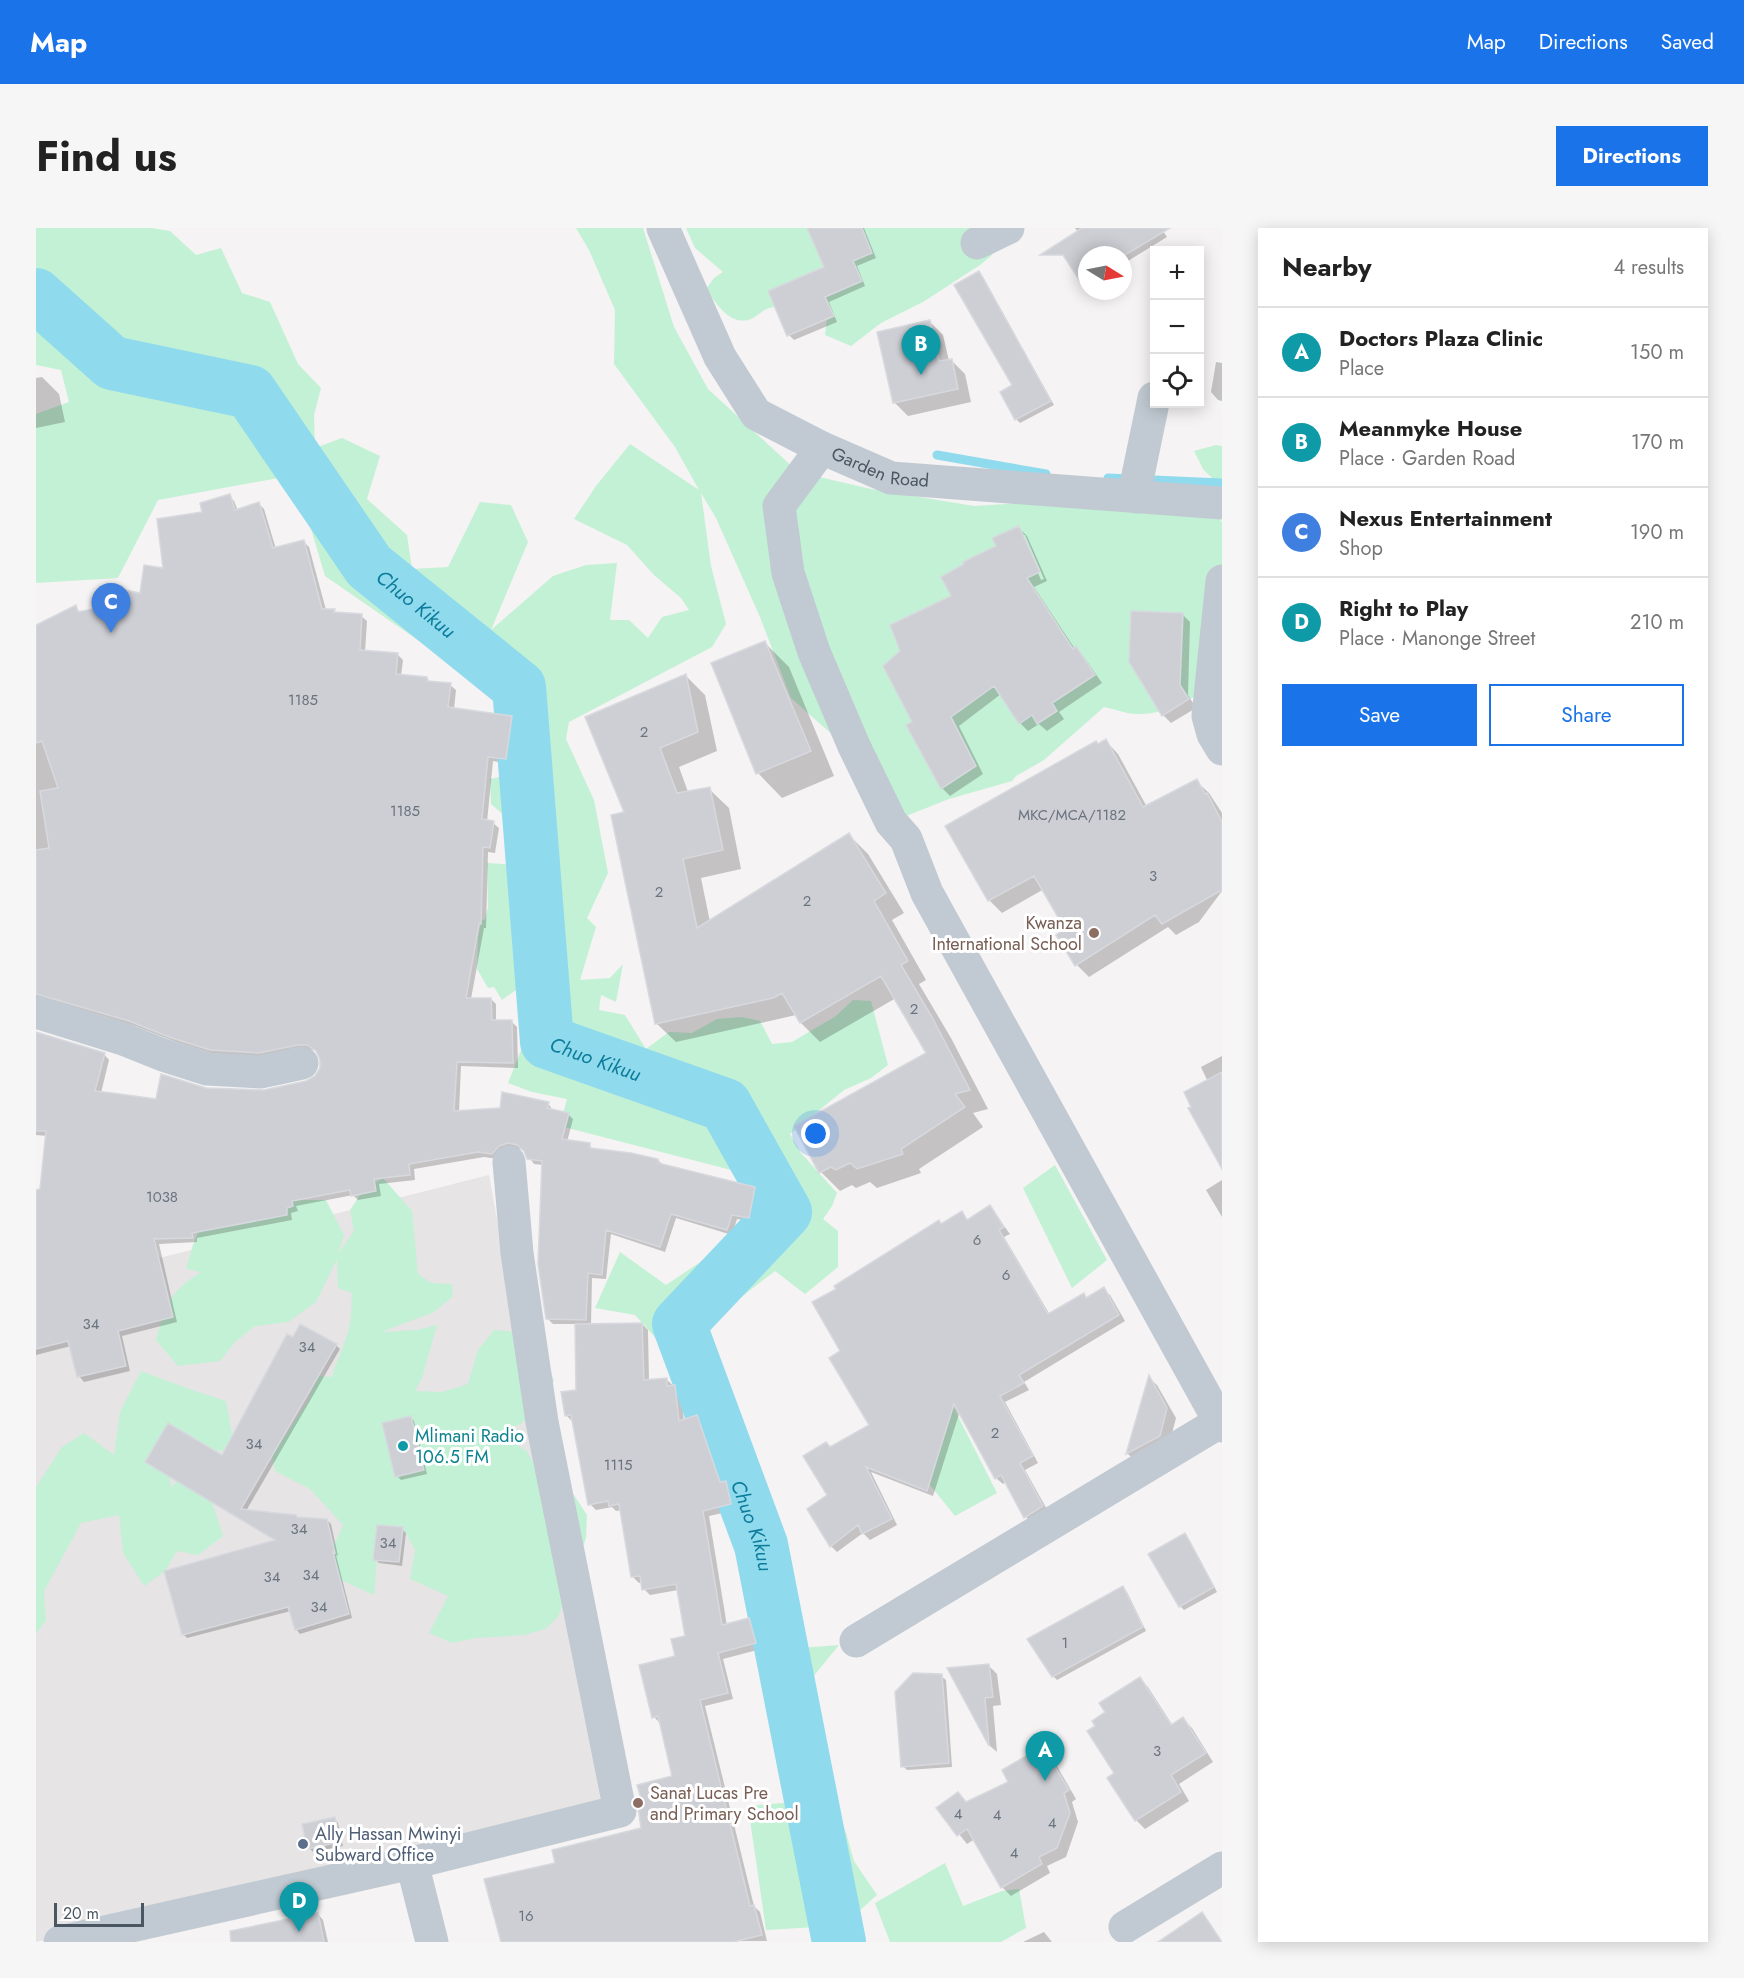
<!DOCTYPE html>
<html lang="en">
<head>
<meta charset="utf-8">
<style>
  body { margin:0; font-family:Jost,sans-serif; background:#f6f6f6; color:#222 }
  .controls { position:absolute; right:18px; top:18px; display:grid; overflow:hidden; border-radius:0px; box-shadow:0 3px 15px #0003 }
  .controls button { width:54px; height:54px; display:grid; place-items:center; padding:0; border:0; border-bottom:2px solid #e0e0e0; background:#fff; color:#222; font:30px sans-serif }
  .compass { position:absolute; left:1042px; top:18px; width:54px; height:54px; border-radius:50%; background:#fff; box-shadow:0 3px 15px #0003; rotate:100deg }
  .scale { position:absolute; left:18px; bottom:15px; width:90px; box-sizing:border-box; padding-left:6px; border:3px solid #4a5661; border-top:0; font-size:16px; line-height:21px; white-space:nowrap; color:#4a5661; -webkit-text-stroke:4px #fff; paint-order:stroke }
  .you { position:absolute; left:780px; top:906px; width:21px; height:21px; margin:-15px; border:4px solid #fff; border-radius:50%; background:#1a73e8; box-shadow:0 0 0 9px #1a73e833 }
  .badge { display:grid; place-items:center; width:39px; height:39px; border-radius:50%; background:#1a73e8; color:#fff; font-size:20px; font-weight:700 }
  .pin { position:absolute; translate:-50% -50px; filter:drop-shadow(0 2px 3px #0008) }
  .pin::after { content:''; position:absolute; top:32px; width:21px; height:18px; background:inherit; clip-path:polygon(0 0,100% 0,50% 100%) }
  .list { margin:0; padding:0; list-style:none }
  h2 { display:flex; justify-content:space-between; align-items:center; height:78px; margin:0; padding:0 24px; font-size:26px }
  h2 small { font-size:20px; font-weight:400; color:#767676 }
  .list li { display:grid; grid-template-columns:39px 1fr auto; gap:18px; align-items:center; box-sizing:border-box; height:90px; padding:0 24px; border-top:2px solid #e0e0e0 }
  .list b { display:block; font-size:22px; white-space:nowrap }
  .list p { margin:0; font-size:20px; white-space:nowrap; color:#767676 }
  .list em { font-size:20px; font-style:normal; color:#767676 }
  .actions { display:flex; gap:12px; padding:18px 24px }
  .actions a { flex:1; padding:14px 0; border:2px solid #1a73e8; border-radius:0px; text-align:center; font-size:21px; color:#1a73e8 }
  .actions .main { background:#1a73e8; color:#fff }
  .icon { flex:none; width:33px; height:33px; fill:none; stroke:currentColor; stroke-width:2; stroke-linecap:round; stroke-linejoin:round }
  .map { position:relative; flex:none; width:1186px; height:1714px; overflow:hidden; border-radius:0px }
  header { display:flex; align-items:center; gap:36px; box-sizing:border-box; height:84px; padding:0 30px; background:#1a73e8; color:#fff }
  header strong { font-size:28px }
  nav { display:flex; gap:33px; margin-inline-start:auto; font-size:21px }
  .intro { display:flex; align-items:center; justify-content:space-between; box-sizing:border-box; height:144px; padding:0 36px }
  h1 { margin:0; font-size:42px }
  .button { padding:15px 27px; border-radius:0px; background:#1a73e8; color:#fff; font-size:21px; font-weight:700 }
  main { display:flex; gap:36px; padding:0 36px }
  aside { flex:1; background:#fff; border-radius:0px; box-shadow:0 3px 15px #0003 }
  .map>svg:first-child { display:block }
  .education { fill:#e6e4e5 }
  .green { fill:#c3f1d5 }
  .shadow { fill:#0003; fill-rule:evenodd }
  .lines { fill:none; stroke-linecap:round; stroke-linejoin:round }
  .stream { stroke:#90daee; stroke-width:9 }
  .river { stroke:#90daee; stroke-width:54 }
  .building { fill:#cdcfd5; stroke:#d7d9de; stroke-width:1.5 }
  .minor { stroke:#c1cad2; stroke-width:33 }
  .education-dot { fill:#8d6e63; stroke:#fff; stroke-width:2 }
  .culture-dot { fill:#0f9aa8; stroke:#fff; stroke-width:2 }
  .service-dot { fill:#5c6f8a; stroke:#fff; stroke-width:2 }
  .labels { text-anchor:middle; dominant-baseline:central; stroke-width:6; stroke-linejoin:round; paint-order:stroke }
  .number-label { font-size:15px; fill:#6b747e }
  .street-label { font-size:18px; fill:#4a5661; stroke:#fff }
  .education-label { font-size:18px; fill:#785e54; stroke:#fff; text-anchor:end }
  .culture-label { font-size:18px; fill:#0d838f; stroke:#fff; text-anchor:start }
  .service-label { font-size:18px; fill:#4e5e75; stroke:#fff; text-anchor:start }
  .water-label { font-size:20px; font-style:italic; fill:#0c7c9b; stroke:#fff }
</style>
</head>
<body>
<header>
<strong>Map</strong>
<nav><a>Map</a><a>Directions</a><a>Saved</a></nav>
</header>
<div class="intro"><h1>Find us</h1><a class="button">Directions</a></div>
<main>
<div class="map">
<svg width="1186" height="1714" viewBox="0 0 1186 1714">
  <rect width="100%" height="100%" fill="#f5f3f3"/>
  <path class="education" d="M453 947 567 1574 0 1714V1061Z"/>
  <path class="green" d="M0 0H115L134 3 160 27 185 20 206 65 234 74 262 136 285 160 278 187 279 220 306 210 344 228 331 271 371 307 376 341 412 339 444 274 475 277 492 314 455 402 517 348 550 337 581 335 574 392H593L612 410 626 389 653 382 645 370 618 347 591 317 538 291 560 258 594 216 663 262 639 219 578 136 579 82 553 22 540 0H607L638 99 672 161 762 244 835 261 938 278 1159 264 1186 294V448C1164 468 1132 487 1101 486 1090 486 1079 481 1068 479L1008 532 980 548 976 553 913 571 855 594 799 509 755 470 724 389 680 290 665 265 675 338 690 396 676 419 533 494 530 511 558 572 572 645 551 690 560 699 544 752 574 750 587 736 580 774 565 767 563 782 589 787 610 821 633 804 656 805 681 791 706 789 724 793 736 816 756 814 800 788 817 772 835 773 852 837 835 850 808 862 754 906 765 925 801 965 796 978 787 991 802 1003V1039L769 1066 739 1043 633 1125 599 1087 559 1080 584 1024 630 1057 718 998 721 970 707 945 524 898 531 871 496 864 472 855 498 789 480 762 466 772 458 759 452 760 441 741 442 710 445 693 449 691 452 679 451 635 481 637 477 595 455 576 454 551 476 546 480 506 472 468 428 444 289 348 259 247 122 272 82 350 0 355V186L33 174 25 142 0 137Z
    M650 0H972L955 28 944 37 887 74 845 95 815 118 789 107 791 91C779 90 769 88 758 85 752 83 745 79 740 79 731 78 725 85 719 89 697 102 681 77 670 61L678 50 687 44 659 20Z
    M1180 217 1186 218V260L1167 241 1158 223Z
    M1019 937 1071 1032 1036 1060 987 960Z
    M347 950 376 983 382 1046 395 1055 416 1056 417 1068 398 1084 345 1104 381 1102 401 1097 386 1150 379 1163 406 1164 432 1156 442 1122 458 1102 481 1104 507 1125 518 1152 508 1178 484 1196 470 1203 474 1213 491 1223 500 1241 519 1263 538 1267 551 1287 550 1310 522 1389 509 1401 488 1407 440 1410 416 1415 393 1405 412 1368 374 1351 379 1322 367 1300 341 1332 338 1367 294 1347 298 1317 307 1297 274 1261 239 1243 236 1228 272 1173 282 1148 296 1149C300 1132 310 1116 313 1099 316 1088 315 1076 316 1065L302 1060 301 1031 280 1074 252 1094 219 1098 199 1114 184 1133 142 1138 120 1112C131 1076 131 1066 165 1044L150 1041 157 1017 168 990 258 972H290L308 1007 302 1026 318 1003 314 982 328 961Z
    M105 1143 153 1161 190 1173 199 1223 158 1222 131 1226 135 1259 155 1241 175 1271 187 1308 162 1327 141 1323 129 1343 108 1358 87 1325 83 1287 45 1295 8 1363 10 1392 0 1406V1259L26 1219 48 1205 78 1227 84 1184Z
    M901 1147 961 1265 919 1288 845 1196Z
    M759 1400 764 1420 803 1417 772 1455 777 1506 797 1572 810 1605 818 1633 841 1667 822 1684 829 1714H782L781 1699 730 1702 712 1578 769 1573 738 1406Z
    M909 1635 927 1678 966 1663 983 1661 990 1700 965 1714H854L839 1675Z"/>
  <path class="shadow" d="M773 0H828L840 30 821 38 829 58 793 74 801 94 758 112 753 107 790 40Z
    M1039 0H1125L1131 9 1087 36V27H1051V53L1048 54 1042 4Z
    M943 45 947 49 1018 177 984 195 980 191 978 157Z
    M894 94 907 107 913 133 915 132 929 146 935 174 872 188 858 174Z
    M1180 134 1186 135V173L1182 172 1175 164Z
    M6 149 23 166 29 194 0 200V150Z
    M193 267 198 273 202 283 223 276 228 281 240 321 268 314 273 319 290 382 298 383 301 386 325 388 331 393 329 424 362 427 367 432 365 448 391 450 395 455 414 457 420 462 418 481 475 490 481 495 474 536 457 533 451 594 457 595 463 600 459 625 452 624 450 700H448L435 771H455L460 776V794H476L481 799 482 840 425 838 423 884 512 875 517 883 532 886 537 891 531 914 553 917 558 922 622 932 627 937 718 960 723 965 718 994 701 991 696 1007 640 990 629 1024 575 1006 570 1051 556 1050 555 1097 606 1096 612 1102 613 1153 630 1151 645 1165 648 1193 660 1189 666 1195 688 1255 695 1261 700 1282 673 1288 691 1398 713 1392 719 1398 725 1421 687 1431 697 1471 669 1478 718 1678 724 1684 731 1713 466 1714 521 1636 607 1601 609 1580 638 1549 624 1495 618 1489 650 1409 642 1362 614 1367 608 1361 607 1354 603 1355 597 1349 586 1282 580 1283 576 1279 560 1282 554 1276 536 1193 530 1187 541 1163V1096H517L511 1090 507 937 498 936 488 922 478 920 462 931 448 929 378 941 379 952 343 956 345 968 322 972 317 967 260 978 262 983 255 985 256 992 161 1010V1014L123 1016 141 1094 86 1108 94 1143 48 1154 43 1148 35 1118 0 1127V963H6L11 908 0 907V804L68 826 73 832 65 865 121 872 170 861 228 864 270 855 279 850 285 842 286 831 282 825 278 822 268 821 229 830 181 827 140 814 99 798 12 771H0V399L39 378 44 384 82 377 105 367 129 342 168 285Z
    M983 300 991 308 1011 353 998 359 1039 421 1048 429 1066 455 1023 484 1028 491 1011 503 1003 496 992 503 984 495 965 466 923 498 947 546 914 568 906 560 872 498 878 494 917 369 962 319ZM986 307H989L1008 351 1005 352Z
    M1146 386 1154 394 1152 467 1160 480 1135 495 1127 487Z
    M728 414 753 439 798 548 746 570 722 545Z
    M650 448 669 467 681 523 643 539 652 564 673 561 693 580 705 641 665 650 674 694 813 607 832 626 868 685 856 692 890 752 883 756 915 810 952 881 937 885 947 899 883 941 885 945 841 960 834 954 820 960 816 957 804 963 785 944 760 899 892 826 860 770 784 814 765 795 760 787 640 814 620 795 590 585Z
    M1070 513 1082 526 1111 579 1160 553 1173 565 1186 585V617L1179 620 1186 625V663L1163 694 1140 707 1132 699 1053 749 1041 737 1031 701 1008 661 966 685 953 672 1063 518Z
    M1186 828V937L1154 881 1172 854 1165 839Z
    M1186 952V989L1170 962Z
    M954 979 974 1006 968 1009 1014 1087 1047 1067 1052 1071 1067 1061 1074 1067 1089 1093 988 1154 993 1162 969 1174 1002 1235 989 1242 1013 1285 996 1295 990 1289 970 1254 967 1256 960 1250 924 1183 897 1268 835 1244 861 1297 834 1312 827 1305 801 1324 795 1318 793 1268 795 1220 835 1197 806 1123 906 997 925 985 932 993Z
    M300 1117 304 1121 210 1283 261 1290 291 1292 295 1296 302 1328 300 1327 316 1390 264 1406 260 1401 255 1383 151 1410 147 1406 240 1313 115 1238 187 1229Z
    M1113 1150 1121 1157 1140 1190 1133 1217 1100 1234 1092 1226Z
    M374 1189 378 1193 391 1246 365 1252 361 1248Z
    M366 1301 370 1305 366 1338 343 1335 339 1331Z
    M1149 1307 1153 1311 1181 1364 1148 1382 1144 1378Z
    M1087 1360 1091 1364 1110 1403 1021 1452 1017 1448Z
    M953 1438 961 1446 965 1477 957 1478 961 1524 954 1518 914 1442Z
    M905 1448 910 1452 916 1539 871 1542 867 1538Z
    M1104 1451 1112 1459 1137 1498 1147 1491 1156 1500 1177 1534 1143 1556 1153 1573 1109 1601 1100 1592 1073 1550 1080 1546 1061 1498 1071 1485Z
    M1008 1524 1018 1533 1040 1571 1036 1574 1042 1594 1030 1629 1011 1638 1014 1645 975 1668 966 1659 939 1611 931 1616 903 1581 931 1575 974 1554Z
    M298 1591 302 1595 307 1618 277 1624 273 1620Z
    M282 1686 287 1692 292 1714H201Z
    M1008 1704 1016 1714H987Z"/>
  <g class="lines">
    <path class="stream" d="M901 227 1010 246
      M1072 250 1186 255"/>
    <path class="river" id="s1" d="M0 67 76 135 214 164 333 338 483 459 511 814 689 877 749 984 643 1096 725 1317 803 1714"/>
  </g>
  <path class="building" d="M771 0H826L836 25 817 33 826 53 789 69 798 88 751 108 732 63 788 39Z
    M1046 0H1134L1089 27H1051V64L1027 27H1004Z
    M943 43 1015 173 979 192 964 164 976 157 918 57Z
    M894 92 903 133 916 131 922 161 857 175 841 104Z
    M194 266 199 282 223 274 237 320 268 312 286 381H299L298 384 326 386 324 422 362 425 360 446 391 449V453L415 455 412 479 476 488 470 531 452 529 446 591 458 593 454 620 447 619 445 696H443L430 770H455L456 792H476L477 835 421 834 418 883 464 880 466 864 513 874 511 880 533 885 526 911 554 915V920L595 925 622 931V935L719 959 713 990 696 987 691 1002 635 986 624 1019 570 1002 566 1047 552 1045 550 1092 510 1091 502 1036 506 933 491 931 488 923 481 917 472 915 463 918 456 926 442 924 373 936 374 947 338 951 340 963 315 968 314 962 256 973 257 978 251 980V987L156 1005 157 1010 118 1011 137 1089 82 1103 90 1138 41 1149 32 1113 0 1121V962L4 961 10 903H0V804L69 825 59 863 76 865 120 871 125 846 170 860 228 862 270 853 279 848 284 840V832L280 823 271 817H262L223 825 174 822 133 809 93 793 0 766V622L13 620 4 563 22 560 6 513 0 515V397L40 377 42 384 81 376 83 361 104 365 108 337 127 340 121 291 166 284 164 275Z
    M983 298 1004 344 991 350 1037 421 1040 418 1059 447 1016 475 1021 483 1001 496 996 487 983 496 958 458 915 489 940 538 905 561 870 497 876 494 847 438 864 423 854 397 915 368 905 349 928 336 927 334 960 318 956 310Z
    M1095 383 1147 385 1144 457 1153 471 1126 488 1093 434Z
    M729 413 775 523 720 546 675 435Z
    M650 446 662 504 624 520 641 565 674 559 687 622 647 631 661 700 813 605 850 665 838 673 872 733 865 737 896 789 934 862 919 866 929 879 865 921 867 926 821 941 814 935 800 942 795 939 783 945 758 898 890 825 845 748 764 795 746 765 737 770 619 796 575 587 588 584 549 489Z
    M1070 511 1107 579 1161 551 1169 566 1171 565 1186 594V662L1126 696 1119 687 1039 738 1020 707 1029 701 998 648 952 673 909 598 1060 513 1062 516Z
    M1186 844V941L1152 880 1155 879 1148 864Z
    M954 977 968 999 963 1002 1012 1086 1048 1065 1050 1070 1068 1059 1083 1087 983 1147 988 1155 964 1168 997 1228 984 1235 1007 1278 988 1290 965 1247 959 1251 918 1176 891 1263 830 1239 856 1291 826 1306 822 1297 794 1319 771 1281 791 1267 767 1228 790 1214 794 1219 833 1197 793 1130 804 1123 776 1074 800 1061 798 1058 903 992 905 996 926 983 931 992Z
    M606 1095 608 1152 631 1150V1158L639 1157 643 1193 661 1187 684 1254 690 1253 695 1276 667 1283 686 1397 713 1390 720 1415 682 1425 692 1465 664 1472 714 1678 718 1677 726 1707 697 1714H465L448 1651 519 1635 516 1622 605 1600 602 1579 607 1578 601 1557 636 1548 622 1488 616 1490 603 1437 639 1428 635 1411 649 1408 640 1356 606 1362 604 1348 595 1349 583 1276 573 1278 572 1273 552 1277 535 1187 529 1188 525 1164 540 1162 539 1096Z
    M264 1096 301 1116 205 1281 260 1287 261 1289 291 1291 299 1325 297 1324 313 1386 259 1402 252 1379 146 1407 128 1343 239 1312 109 1234 132 1195 186 1227 251 1106 257 1109Z
    M1113 1147 1131 1180 1124 1208 1090 1226Z
    M375 1188 388 1242 359 1249 346 1195Z
    M341 1297 367 1299 363 1334 337 1332Z
    M1149 1305 1178 1359 1143 1379 1112 1326Z
    M1087 1358 1107 1399 1016 1449 991 1411Z
    M953 1436 957 1469 949 1470 953 1518 911 1440Z
    M877 1445 906 1446 913 1535 865 1539 859 1464Z
    M1104 1449 1135 1497 1147 1489 1170 1525 1135 1547 1145 1564 1099 1593 1071 1550 1078 1545 1051 1503 1059 1498 1056 1493 1069 1484 1063 1475Z
    M1000 1522H1009L1033 1562 1028 1565 1034 1585 1021 1620 1003 1629 1006 1636 965 1660 931 1601 921 1608 900 1580 922 1564 930 1574 972 1554 966 1542Z
    M299 1589 304 1614 271 1621 266 1596Z
    M1166 1684 1186 1714H1122Z
    M282 1685 288 1714H195L194 1703Z"/>
  <g class="lines">
    <g class="minor">
      <path id="s2" d="M627 0 684 129 720 186 786 220 855 250 1186 275"/>
      <path d="M941 15 972 0"/>
      <path d="M786 220 743 278 752 345 778 424 818 518 855 594 870 611 891 665 1186 1198"/>
      <path d="M1101 269V252L1118 170"/>
      <path d="M1186 353 1172 488 1177 506 1186 521"/>
      <path d="M0 784 87 811 127 827 171 841 224 844 266 835"/>
      <path d="M820 1413 1184 1194"/>
      <path d="M376 1635 396 1714"/>
      <path d="M1089 1699 1186 1640"/>
      <path d="M24 1714 376 1635 584 1583 506 1194 481 1025 473 934"/>
    </g>
  </g>
  <g class="education-dot">
    <circle cx="1058" cy="705" r="6"/>
    <circle cx="602" cy="1575" r="6"/>
  </g>
  <circle class="culture-dot" cx="367" cy="1218" r="6"/>
  <circle class="service-dot" cx="267" cy="1616" r="6"/>
  <g class="labels">
    <g class="number-label">
      <text x="267" y="472">1185</text>
      <text x="608" y="504">2</text>
      <text x="369" y="583">1185</text>
      <text x="1036" y="587">MKC/MCA/1182</text>
      <text x="1117" y="648">3</text>
      <text x="623" y="664">2</text>
      <text x="771" y="673">2</text>
      <text x="878" y="781">2</text>
      <text x="126" y="969">1038</text>
      <text x="941" y="1012">6</text>
      <text x="970" y="1047">6</text>
      <text x="55" y="1096">34</text>
      <text x="271" y="1119">34</text>
      <text x="959" y="1205">2</text>
      <text x="218" y="1216">34</text>
      <text x="582" y="1237">1115</text>
      <text x="263" y="1301">34</text>
      <text x="352" y="1315">34</text>
      <text x="275" y="1347">34</text>
      <text x="236" y="1349">34</text>
      <text x="283" y="1379">34</text>
      <text x="1029" y="1415">1</text>
      <text x="1121" y="1523">3</text>
      <text x="922" y="1586">4</text>
      <text x="961" y="1587">4</text>
      <text x="1016" y="1595">4</text>
      <text x="978" y="1625">4</text>
      <text x="490" y="1688">16</text>
    </g>
    <g class="street-label">
      <text stroke="none"><textPath href="#s2" startOffset="345">Garden Road</textPath></text>
    </g>
    <g class="education-label">
      <text x="1046" y="695">Kwanza<tspan x="1046" dy="21">International School</tspan></text>
      <text x="614" y="1565" text-anchor="start">Sanat Lucas Pre<tspan x="614" dy="21">and Primary School</tspan></text>
    </g>
    <g class="culture-label">
      <text x="379" y="1208">Mlimani Radio<tspan x="379" dy="21">106.5 FM</tspan></text>
    </g>
    <g class="service-label">
      <text x="279" y="1606">Ally Hassan Mwinyi<tspan x="279" dy="21">Subward Office</tspan></text>
    </g>
    <g class="water-label">
      <text stroke="none"><textPath href="#s1" startOffset="514">Chuo Kikuu</textPath></text>
      <text stroke="none"><textPath href="#s1" startOffset="1054">Chuo Kikuu</textPath></text>
      <text stroke="none"><textPath href="#s1" startOffset="1683">Chuo Kikuu</textPath></text>
    </g>
  </g>
</svg>
<div class="controls">
<button>+</button>
<button>−</button>
<button><svg class="icon" aria-label="locate" viewBox="0 0 24 24"><circle cx="12" cy="12" r="6"/><path d="M12 2v4M12 18v4M2 12h4M18 12h4"/></svg></button>
</div>
<svg class="compass" viewBox="-18 -18 36 36"><path d="M0-13l5 13h-10z" fill="#e53935"/><path d="M0 13l5-13h-10z" fill="#767676"/></svg>
<div class="scale">20 m</div>
<div class="you"></div>
<div class="pin badge" style="left:1009px;top:1553px;background:#0f9aa8">A</div>
<div class="pin badge" style="left:885px;top:147px;background:#0f9aa8">B</div>
<div class="pin badge" style="left:75px;top:405px;background:#3f7fe0">C</div>
<div class="pin badge" style="left:263px;top:1704px;background:#0f9aa8">D</div>
</div>
<aside>
<h2>Nearby<small>4 results</small></h2>
<ul class="list">
<li><span class="badge" style="background:#0f9aa8">A</span><div><b>Doctors Plaza Clinic</b><p>Place</p></div><em>150 m</em></li>
<li><span class="badge" style="background:#0f9aa8">B</span><div><b>Meanmyke House</b><p>Place · Garden Road</p></div><em>170 m</em></li>
<li><span class="badge" style="background:#3f7fe0">C</span><div><b>Nexus Entertainment</b><p>Shop</p></div><em>190 m</em></li>
<li><span class="badge" style="background:#0f9aa8">D</span><div><b>Right to Play</b><p>Place · Manonge Street</p></div><em>210 m</em></li>
</ul>
<div class="actions"><a class="main">Save</a><a>Share</a></div>
</aside>
</main>
</body>
</html>
